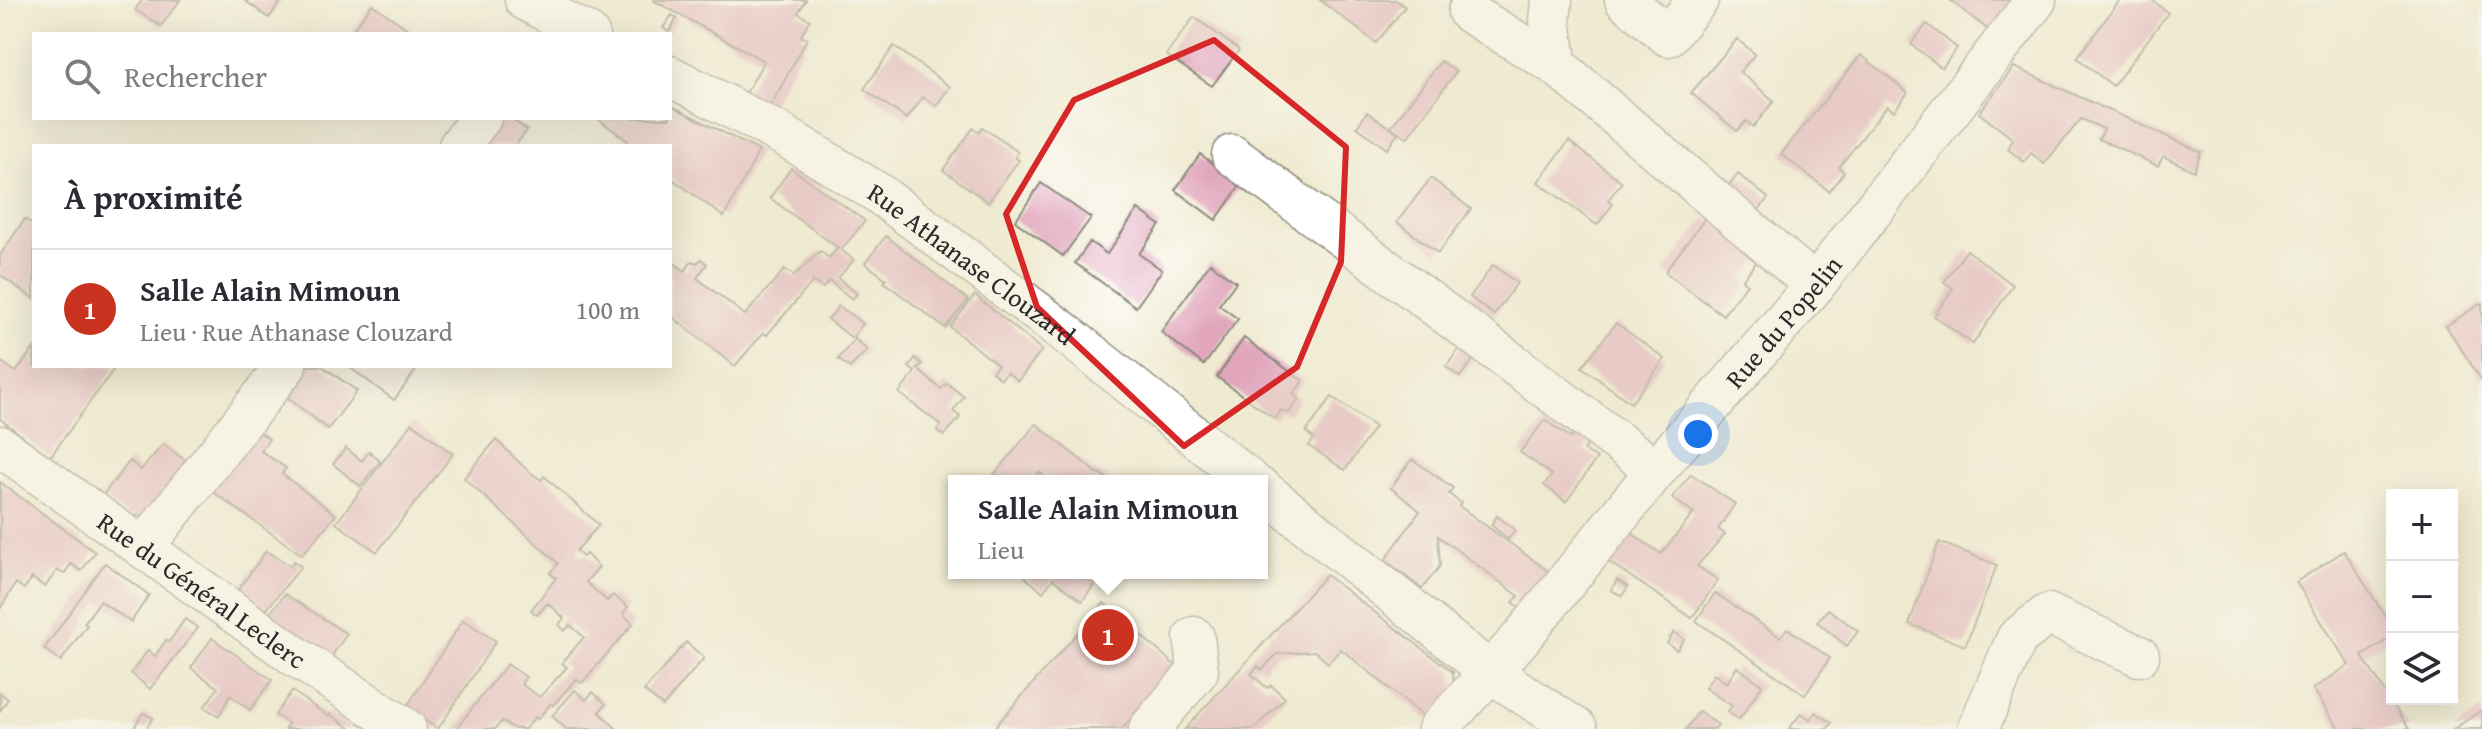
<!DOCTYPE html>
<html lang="fr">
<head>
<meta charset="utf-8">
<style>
  body { margin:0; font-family:"Gentium Book Plus",serif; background:#f2f2f3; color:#2b2b33 }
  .controls { position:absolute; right:24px; bottom:24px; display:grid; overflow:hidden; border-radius:0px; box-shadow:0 8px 32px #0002 }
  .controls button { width:72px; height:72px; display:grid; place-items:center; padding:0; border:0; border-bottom:2px solid #e1e1e2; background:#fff; color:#2b2b33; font:40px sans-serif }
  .you { position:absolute; left:1698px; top:434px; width:28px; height:28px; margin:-20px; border:6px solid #fff; border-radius:50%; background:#1a73e8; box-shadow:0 0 0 12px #1a73e833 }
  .badge { display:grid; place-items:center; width:52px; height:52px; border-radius:50%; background:#c8321e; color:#fff; font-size:26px; font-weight:700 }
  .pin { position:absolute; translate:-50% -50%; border:4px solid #fff; box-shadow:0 2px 8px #0006 }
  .popup { position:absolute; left:948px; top:475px; width:320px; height:104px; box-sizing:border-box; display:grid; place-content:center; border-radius:0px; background:#fff; filter:drop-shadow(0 2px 6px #0005); font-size:26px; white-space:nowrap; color:#7c7c81 }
  .popup b { font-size:30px; color:#2b2b33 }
  .popup::after { content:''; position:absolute; left:50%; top:100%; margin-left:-16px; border:16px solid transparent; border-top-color:#fff }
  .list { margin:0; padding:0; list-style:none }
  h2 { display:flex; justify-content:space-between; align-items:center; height:104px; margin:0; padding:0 32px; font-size:34px }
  h2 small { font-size:26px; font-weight:400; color:#7c7c81 }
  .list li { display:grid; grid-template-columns:52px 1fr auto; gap:24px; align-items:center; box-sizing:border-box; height:120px; padding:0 32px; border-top:2px solid #e1e1e2 }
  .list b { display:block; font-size:30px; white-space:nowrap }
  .list p { margin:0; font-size:26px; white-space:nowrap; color:#7c7c81 }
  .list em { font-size:26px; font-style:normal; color:#7c7c81 }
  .icon { flex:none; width:44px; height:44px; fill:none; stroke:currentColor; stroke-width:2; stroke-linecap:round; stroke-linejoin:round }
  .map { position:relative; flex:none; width:2482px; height:729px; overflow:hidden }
  .search { position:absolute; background:#fff; box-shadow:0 8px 32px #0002; left:32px; top:32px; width:640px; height:88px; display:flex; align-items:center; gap:20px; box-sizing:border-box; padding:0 28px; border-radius:0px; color:#7c7c81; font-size:30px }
  .panel { position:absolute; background:#fff; box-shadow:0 8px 32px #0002; left:32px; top:144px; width:640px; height:224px; border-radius:0px }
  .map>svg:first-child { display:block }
  .building { fill:#e1a6bc }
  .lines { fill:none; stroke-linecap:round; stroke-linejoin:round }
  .minor-casing { stroke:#8d8a7e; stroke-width:43 }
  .minor { stroke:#fff; stroke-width:40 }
  .marked { fill:none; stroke:#d62828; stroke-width:6; stroke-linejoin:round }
  .labels { text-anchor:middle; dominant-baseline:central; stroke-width:7; stroke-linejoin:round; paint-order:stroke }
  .street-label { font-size:26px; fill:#2b2b2b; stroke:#fff }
</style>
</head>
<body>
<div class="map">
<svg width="2482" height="729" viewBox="0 0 2482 729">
  <rect width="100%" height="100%" fill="#fff"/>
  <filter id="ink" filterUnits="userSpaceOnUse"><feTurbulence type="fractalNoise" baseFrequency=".0125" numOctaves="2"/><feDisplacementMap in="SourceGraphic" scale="16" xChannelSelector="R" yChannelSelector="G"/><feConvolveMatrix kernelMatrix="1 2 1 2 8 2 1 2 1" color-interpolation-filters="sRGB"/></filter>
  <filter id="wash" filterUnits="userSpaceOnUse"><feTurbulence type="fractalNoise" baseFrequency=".006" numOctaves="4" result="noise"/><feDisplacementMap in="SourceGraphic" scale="32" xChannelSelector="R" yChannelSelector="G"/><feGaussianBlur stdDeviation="1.8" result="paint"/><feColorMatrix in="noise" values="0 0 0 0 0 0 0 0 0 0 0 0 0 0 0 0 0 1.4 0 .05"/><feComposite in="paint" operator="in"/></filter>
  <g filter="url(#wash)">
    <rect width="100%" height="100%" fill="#efead0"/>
    <g id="blocks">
      <path class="building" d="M142 0H180L161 26 135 10Z
        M244 0H282L269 18Z
        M653 0H806L798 13 810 20 801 36 807 39 770 107 745 95 764 61Z
        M1320 0H1396L1405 7 1376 43Z
        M1950 0H2014L1990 31Z
        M2120 0H2152L2168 13 2113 86 2077 58Z
        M372 4 415 34H350Z
        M672 15 677 18 669 32 663 28Z
        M1194 17 1239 50 1212 86 1166 55Z
        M1927 24 1957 48 1942 68 1911 44Z
        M1737 39 1755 54 1740 72 1774 101 1753 127 1746 121 1737 131 1691 93Z
        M894 46 950 87 936 106 923 97 907 119 864 89Z
        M1861 55 1908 93 1894 111 1887 106 1839 167 1844 172 1829 191 1781 154Z
        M1441 61 1456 72 1407 138 1391 127Z
        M2014 67 2201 152 2194 171 2163 156 2158 166 2099 139 2104 129 2081 119 2044 164 2031 153 2024 162 2008 149 2013 139 1979 113Z
        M670 105 759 151 724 217 670 177V146H625L628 141 597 118H670Z
        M1367 112 1398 133 1387 149 1357 127Z
        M501 118H510L527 130 515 146H478Z
        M982 127 1018 152 1015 157 1019 160 988 202 943 170 973 128 979 132Z
        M1569 141 1622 182 1608 200 1613 204 1597 225 1538 182Z
        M1200 154 1241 184 1216 220 1175 190Z
        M791 168 865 221 841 250 854 260 838 278 857 294 852 299 829 281 823 288 813 281 767 335 763 333 735 366 670 315V260L685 271 692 261 697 263 701 259 707 264 697 278 745 315 785 269 794 276 820 251 829 258 838 248 770 198Z
        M1738 174 1768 198 1754 216 1723 192Z
        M1431 178 1471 209 1438 253 1397 222Z
        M1041 183 1091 218 1063 256 1015 221Z
        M1138 209 1160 225 1139 254 1162 270 1136 307 1075 263 1090 242 1107 254Z
        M1706 217 1760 258 1742 280 1747 284 1723 315 1665 272Z
        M25 219 34 225V299L0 275V255Z
        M886 236 968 300 945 328 884 282 886 279 865 263Z
        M1967 250 2013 285 1973 344 1934 316 1953 288 1944 282Z
        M1210 263 1236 282 1219 305 1238 319 1204 365 1161 332Z
        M1493 265 1517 283 1494 315 1470 297Z
        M975 295 1042 350 1018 381 1007 372 1001 379 992 372 998 365 950 327Z
        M2482 303V381L2446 326Z
        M839 306 863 324 852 338 828 319Z
        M1616 323 1665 359 1631 403 1582 367Z
        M1244 338 1303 381 1293 394 1299 399 1288 414 1281 410 1275 419 1217 377Z
        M855 339 867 350 850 368 838 359Z
        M1465 340 1480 351 1460 377 1446 367Z
        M34 348V366H116L50 457 0 419V361L16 372Z
        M915 358 922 364 917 369 941 389 947 383 964 397 953 411 960 417 944 436 937 431 941 425 899 393 915 372 909 367Z
        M305 366H322L357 391 328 429 283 394Z
        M348 366H419L394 400Z
        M1332 397 1375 427 1345 470 1309 446 1314 439 1306 432Z
        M1545 420 1571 438 1575 432 1589 442 1584 450 1597 458 1566 502 1544 485 1552 475 1520 452Z
        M412 423 453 454 377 552 336 523Z
        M1036 424 1097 473H1100L1110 481H1051L1039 472 1031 481H989Z
        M256 429 269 439 261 451 286 468 282 474 336 515 302 555 206 487Z
        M496 440 526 469 541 480 544 476 599 525 576 551 583 557 586 554 599 567 586 582 607 601 613 595 628 607 623 614 633 624 582 683 576 679 553 705 550 704 538 719 535 717 525 729H515L502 721 495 729H456L507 664 526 677 521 684 540 697 567 667 562 663 584 637 570 625 565 631 559 625 564 618 548 603 537 615 531 610 556 578 550 573 558 563 464 478Z
        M163 444 190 464 149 514 129 517 102 496 130 461 141 470Z
        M346 448 362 461 369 451 380 461 360 486 333 464Z
        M1412 459 1453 488 1449 494 1461 503 1459 506 1555 576 1521 609 1513 602 1519 596 1438 536 1440 566 1422 589 1385 560 1420 511 1391 488Z
        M1691 474 1735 504 1718 529 1725 534 1697 566 1718 580 1692 618 1609 562 1630 532 1661 554 1694 513 1672 498Z
        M0 482 95 552 81 571 71 564 64 574 57 570 45 587 32 578 24 589 16 583 0 609Z
        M1497 516 1515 530 1508 539 1491 525Z
        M1939 542 1997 565 1965 646 1909 624Z
        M266 551 290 566 294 561 301 567 263 614 235 594Z
        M2344 551 2392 627V637L2362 656 2409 729H2339L2313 689 2349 665 2296 582Z
        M105 563 149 595 131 622 100 601 84 623 87 625 61 661 44 649Z
        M1027 573H1087L1097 581 1082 601 1053 579 1043 592 1025 577Z
        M1326 575 1453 672 1454 691 1427 719 1341 649 1328 663 1315 651 1277 654 1262 670 1258 666 1251 674 1267 688 1271 685 1285 698 1254 729H1185Z
        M1617 580 1628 587 1622 596 1611 590Z
        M1715 593 1780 637 1787 628 1830 658 1805 695 1696 621Z
        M285 594 347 634 330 658 268 616Z
        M1104 603 1176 666 1122 729H993Z
        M1828 609 1858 631 1847 646 1817 622Z
        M185 619 198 628 150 689 131 673 148 650 155 656 166 640 169 642Z
        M463 620 496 641 438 729 406 708Z
        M1674 632 1684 639 1677 650 1667 643Z
        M212 638 272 680 250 710 230 695 219 716 204 707 218 688 191 668Z
        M686 642 704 658 663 706 644 691Z
        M1737 667 1762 685 1739 720 1727 712 1732 706 1705 688 1714 674 1727 683Z
        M575 690 586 700 593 692 606 704 599 712 617 729H566L552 716Z
        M292 691 328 716 330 714 351 729H285L288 723 275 715Z
        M0 693 8 699 0 711Z
        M2482 710V729H2454Z
        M1699 711 1718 725 1715 729H1686Z
        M1815 712 1832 723 1827 729H1789L1801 713 1810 719Z
        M143 713 153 718 146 729H137L135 726Z"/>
    </g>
  </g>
  <g filter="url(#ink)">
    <use href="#blocks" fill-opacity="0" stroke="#8d8a7e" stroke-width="2"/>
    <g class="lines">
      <g class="minor-casing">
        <g id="minor">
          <path d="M525 0 589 34"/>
          <path d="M1552 0 1550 21 1557 66"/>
          <path d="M1625 0 1668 36 1698 0"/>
          <path d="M1468 12 1557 66 1815 285"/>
          <path id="s1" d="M670 76 783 135 878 193 1064 332 1251 481"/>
          <path d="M459 146 481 118"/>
          <path d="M1232 155 1656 470"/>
          <path id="s2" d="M0 446 295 656 406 729"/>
          <path d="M1262 489 1490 672 1577 729"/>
          <path d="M143 548 286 366"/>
          <path d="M1149 729 1198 671 1194 637"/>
          <path id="s3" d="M1438 729 1521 638 1656 470 1815 285 2036 0"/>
          <path d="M1978 729 2017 638 2048 614 2139 656"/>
        </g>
      </g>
      <use href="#minor" class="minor"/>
    </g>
  </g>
  <path d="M0 0H2482V729H0ZM1214 40 1346 147 1341 262 1297 367 1184 446 1037 307 1006 214 1074 100Z" fill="#efead0" fill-opacity=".55" fill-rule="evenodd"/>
  <path class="marked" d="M1214 40 1346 147 1341 262 1297 367 1184 446 1037 307 1006 214 1074 100Z"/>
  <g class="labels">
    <g class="street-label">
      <text stroke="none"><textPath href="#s1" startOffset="356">Rue Athanase Clouzard</textPath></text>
      <text stroke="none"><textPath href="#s3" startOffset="534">Rue du Popelin</textPath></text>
      <text stroke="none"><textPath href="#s2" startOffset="248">Rue du Général Leclerc</textPath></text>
    </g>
  </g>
</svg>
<div class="controls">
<button>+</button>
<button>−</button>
<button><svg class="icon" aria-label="layers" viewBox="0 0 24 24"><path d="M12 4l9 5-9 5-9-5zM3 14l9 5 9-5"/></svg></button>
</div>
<div class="you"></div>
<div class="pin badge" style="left:1108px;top:635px">1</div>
<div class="popup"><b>Salle Alain Mimoun</b>Lieu</div>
<div class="search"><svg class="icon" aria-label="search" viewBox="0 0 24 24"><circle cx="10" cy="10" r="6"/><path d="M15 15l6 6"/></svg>Rechercher</div>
<section class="panel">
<h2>À proximité<small></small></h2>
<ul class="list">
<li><span class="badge">1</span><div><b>Salle Alain Mimoun</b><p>Lieu · Rue Athanase Clouzard</p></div><em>100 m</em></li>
</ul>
</section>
</div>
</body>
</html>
